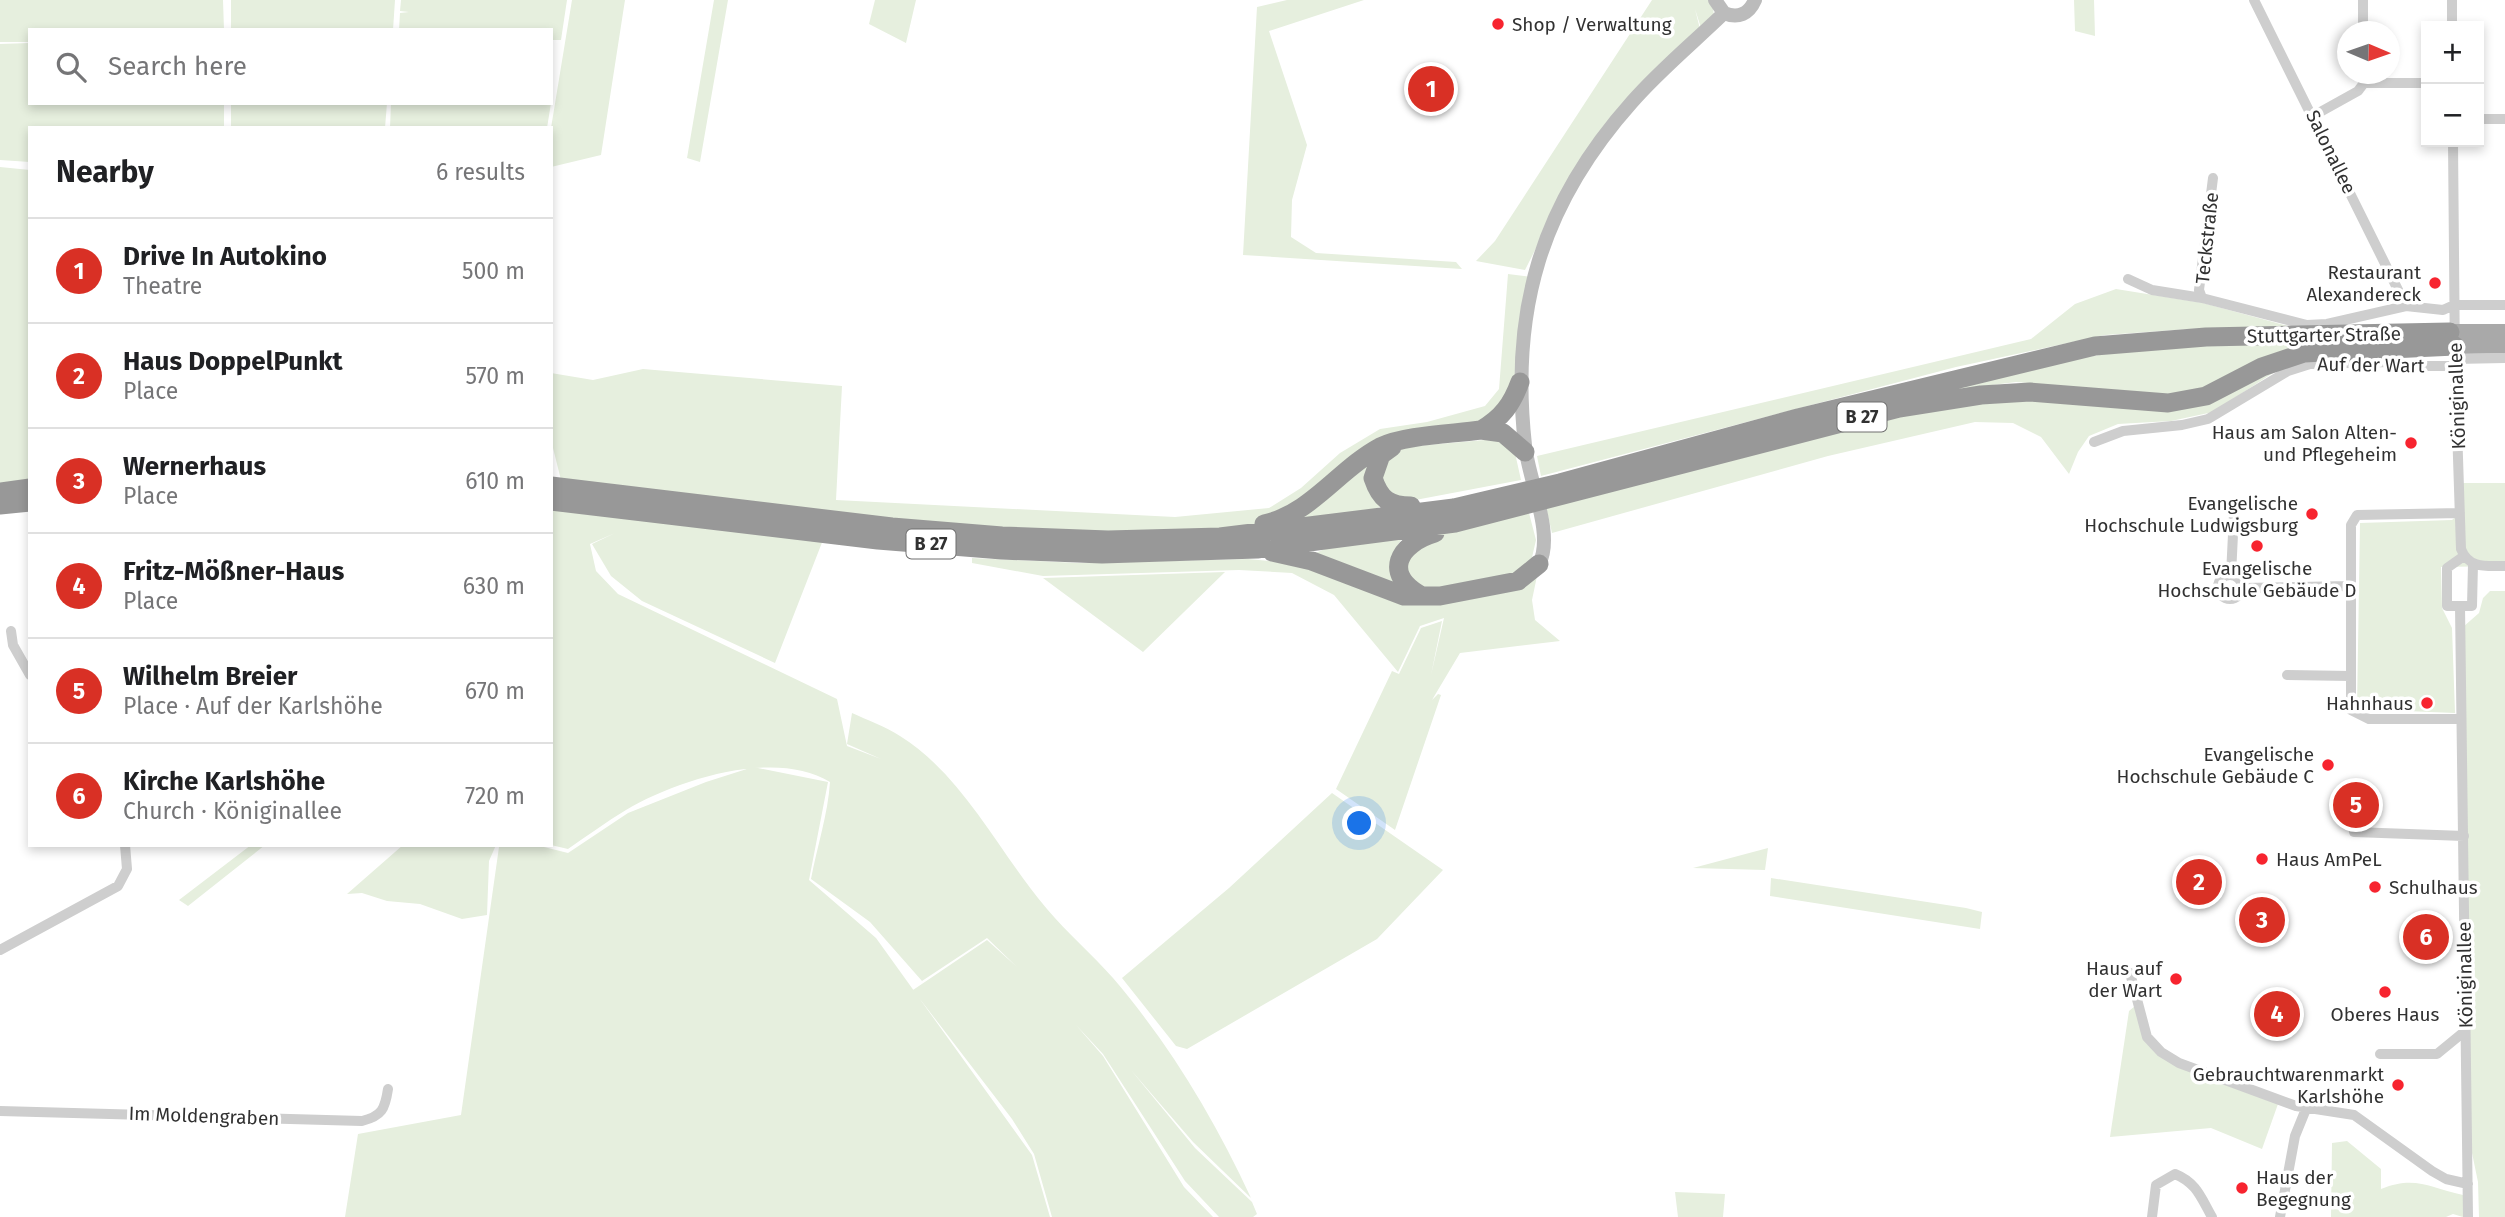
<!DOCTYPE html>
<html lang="en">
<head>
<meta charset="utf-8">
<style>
  body { margin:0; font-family:"Fira Sans",sans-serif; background:#f2f2f2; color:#202124 }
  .controls { position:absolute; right:21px; top:21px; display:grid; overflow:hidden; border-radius:0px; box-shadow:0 4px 10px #0003 }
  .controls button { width:63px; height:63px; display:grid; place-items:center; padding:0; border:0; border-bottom:2px solid #e0e0e0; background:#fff; color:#202124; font:35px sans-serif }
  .compass { position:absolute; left:2337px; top:21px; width:63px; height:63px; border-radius:50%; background:#fff; box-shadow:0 4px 10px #0003; rotate:92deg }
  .you { position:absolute; left:1360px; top:824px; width:24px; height:24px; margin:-18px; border:5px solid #fff; border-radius:50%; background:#1a73e8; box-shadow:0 0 0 10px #1a73e833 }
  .badge { display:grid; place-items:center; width:46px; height:46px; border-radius:50%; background:#d93025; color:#fff; font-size:23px; font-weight:700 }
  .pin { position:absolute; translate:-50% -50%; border:4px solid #fff; box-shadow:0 2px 7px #0006 }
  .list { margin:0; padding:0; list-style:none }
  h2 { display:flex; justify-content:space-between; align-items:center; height:91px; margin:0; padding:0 28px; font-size:30px }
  h2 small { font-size:23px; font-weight:400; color:#757577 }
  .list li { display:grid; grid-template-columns:46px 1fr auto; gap:21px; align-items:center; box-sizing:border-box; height:105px; padding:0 28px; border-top:2px solid #e0e0e0 }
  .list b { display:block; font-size:26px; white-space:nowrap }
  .list p { margin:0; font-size:23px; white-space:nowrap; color:#757577 }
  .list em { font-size:23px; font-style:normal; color:#757577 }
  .icon { flex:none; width:38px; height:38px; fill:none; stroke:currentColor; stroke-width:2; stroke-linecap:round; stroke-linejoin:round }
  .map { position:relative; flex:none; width:2505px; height:1217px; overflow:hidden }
  .search { position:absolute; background:#fff; box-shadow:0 4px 10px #0003; left:28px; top:28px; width:525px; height:77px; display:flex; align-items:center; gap:18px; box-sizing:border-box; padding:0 24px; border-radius:0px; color:#757577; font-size:26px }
  .panel { position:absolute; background:#fff; box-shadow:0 4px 10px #0003; left:28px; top:126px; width:525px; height:721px; border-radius:0px }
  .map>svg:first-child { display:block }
  .green { fill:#e6efde }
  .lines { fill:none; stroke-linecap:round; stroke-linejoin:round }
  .street { stroke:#cecece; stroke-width:10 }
  .secondary { stroke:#bbb; stroke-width:14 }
  .primary { stroke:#a9a9a9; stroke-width:16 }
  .highway { stroke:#989898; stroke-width:19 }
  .poi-dot { fill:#f7242f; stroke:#fff; stroke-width:2.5 }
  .labels { text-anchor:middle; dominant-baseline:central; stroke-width:7; stroke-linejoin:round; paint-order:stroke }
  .shield { fill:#fff; stroke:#6f6f6f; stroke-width:2 }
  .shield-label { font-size:18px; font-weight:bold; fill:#313131 }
  .poi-label { font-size:19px; fill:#313131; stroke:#fff; text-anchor:end }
  .street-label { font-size:19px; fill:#313131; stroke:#fff }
</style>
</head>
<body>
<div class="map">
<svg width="2505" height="1217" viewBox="0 0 2505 1217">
  <rect width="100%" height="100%" fill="#fff"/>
  <path class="green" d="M0 0H223L224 30H30V42H0Z
    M231 0H395L393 30H231Z
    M401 0H567L561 40H551V30H399L400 13 409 12 400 11Z
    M572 0H625L601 155 551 167V128Z
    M714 0H728L700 162 687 158Z
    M875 0H916L906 43 869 24Z
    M1287 0H1364L1269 31 1307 145 1292 200 1291 237 1316 253 1456 262 1462 269 1243 255 1257 7Z
    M1652 0H1712L1714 16 1701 28 1695 9 1700 29 1583 155 1525 270 1476 261 1495 241Z
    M2074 0H2094L2095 36 2075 31Z
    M30 43V103H224V128H30V162L0 160V44Z
    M231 103H387L385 128H231Z
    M391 103H551L547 128H390Z
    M0 167 30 170V488L0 491Z
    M1508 274 1532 277 1520 382 1491 424 1398 442 1273 523 1108 540 563 488 551 440V373L593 380 643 369 842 386 836 500 1175 517 1269 508 1301 488 1340 453 1380 429 1427 422 1485 406 1499 389Z
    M2116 289 2203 303 2295 328 2189 329 2105 335 1956 367 1541 476 1537 456 2031 339 2075 304Z
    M2310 343 2203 391 2164 395 2016 382 1913 395 2042 365 2145 347Z
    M2290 362 2213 412 2171 421 2118 424 2089 436 2078 452 2069 474 2041 437 2013 423 1975 422 1828 456 1552 533 1546 507 1864 421 2014 399 2169 410Z
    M1496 439 1515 453 1521 480 1410 501 1385 494 1378 476 1385 458 1404 447Z
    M1368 461 1382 506 1363 514 1281 525Z
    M2459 483H2505V566L2441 567 2442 608 2452 628 2455 713 2357 709 2360 523 2452 520 2460 513Z
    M551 501 823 540 775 663 642 601 611 576 592 544 615 533 590 544 596 571 618 594 837 699 847 746 881 759 847 744 852 713C867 720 885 726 900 736 964 776 999 853 1047 909 1067 933 1092 954 1113 978 1170 1045 1214 1118 1251 1198L1193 1142 1131 1070 1195 1148 1252 1202 1257 1214 1253 1217H1219L1185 1181 1103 1054 1076 1025 1103 1056 1184 1187 1213 1217H1052L1034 1154 1012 1119 913 990 987 940 1017 967 987 938 922 981 870 922 811 879C817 847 828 814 830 782 776 748 676 780 626 810 606 822 587 836 568 849L551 845Z
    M1529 513 1536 540 1530 566 1511 577 1425 590 1409 581 1406 557 1420 541 1455 529Z
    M1403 537C1391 554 1389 569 1395 589L1311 555 1329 547Z
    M972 558 1079 563 1248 559 1293 563 1391 599 1537 576 1532 600 1535 620 1560 641 1460 653 1432 700 1438 694 1441 695 1395 830 1336 789 1392 671 1399 674 1421 628 1442 621 1431 675 1444 618 1420 626 1398 672 1334 595 1292 573 1239 570 1043 576 972 563Z
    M1225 572 1143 652 1043 578Z
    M2490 591H2505V1217H2479L2478 1182 2471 1148 2463 627 2479 613 2483 598Z
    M753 767 828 782 809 880 876 938 1032 1155 1050 1217H345L358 1134 461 1115 499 847 536 845 568 853 628 813 706 782Z
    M1332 793 1443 870 1377 939 1187 1049 1176 1046 1122 978 1229 888Z
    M251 845H265L188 906 179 900Z
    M403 845H496L489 861 487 915 462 919 420 904 387 901 362 893 347 894Z
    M1768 848 1765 870 1693 868Z
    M1771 878 1966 908 1982 912 1980 929 1770 896Z
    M2135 1006 2146 1043 2178 1067 2278 1104 2262 1149 2211 1128 2110 1137 2129 1011Z
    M2347 1141 2381 1169V1189C2416 1175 2429 1188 2463 1195V1217L2453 1214 2446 1217H2331L2332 1143Z
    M1675 1192 1725 1194 1723 1217H1678Z"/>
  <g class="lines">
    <path class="street" d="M2254 0 2406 306
      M2363 0V32
      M2452 0V26
      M2313 116 2358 91 2364 83H2426
      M2479 119H2505
      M2453 142 2455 366 2461 549C2469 569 2486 566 2505 566
      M2128 279 2152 290 2202 298 2307 325 2327 324 2406 306 2443 310 2454 305H2505
      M2202 298 2199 290 2213 178
      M2455 359 2505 358
      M2094 442 2123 431 2182 425 2208 419 2288 371 2310 364 2392 362 2409 366H2455
      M2460 513 2357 515 2351 525V710L2369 719H2461
      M2464 556 2447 568V606H2472L2473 564
      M2231 575 2234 514
      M2218 587a12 12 0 1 1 24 0a12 12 0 1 1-24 0Z
      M2242 588 2350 586
      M2460 606 2468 1217
      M11 631 13 645 30 675
      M2287 675 2351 676
      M2350 798 2354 832 2464 836
      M0 950 118 886 127 869 125 845
      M2130 973 2147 1037 2161 1052 2179 1063 2296 1106 2354 1115 2432 1171 2446 1179 2468 1184
      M2380 1054H2437L2465 1031
      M0 1111 362 1121C382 1116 385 1109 388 1089
      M2152 1217 2156 1185 2175 1174C2197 1183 2201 1198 2212 1217
      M2280 1217 2295 1136 2306 1109"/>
    <path class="secondary" d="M1715 0 1724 13C1738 19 1749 14 1755 0
      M1539 564C1555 534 1528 479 1525 445 1510 310 1541 204 1632 102 1660 70 1693 43 1724 13"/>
    <path class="primary" d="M2455 332H2505
      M2455 346 2505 345"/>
    <path class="highway" d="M1481 430 1503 433 1525 452
      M1392 447 1381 455 1373 478C1380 499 1389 506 1411 506
      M551 486 892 527 1002 536 1108 540 1220 537 1454 508 1560 483 1798 418 2095 346 2206 337 2450 332
      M0 492 30 488
      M551 501 878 540 1002 550 1102 554 1257 549 1455 523 1899 408 1981 395 2030 392 2168 403 2206 396 2262 367 2304 353 2455 346
      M0 505 30 502
      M1264 524C1311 514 1339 469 1380 447 1404 435 1453 434 1481 430 1502 418 1512 404 1520 382
      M1272 552 1312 561 1404 596H1440L1518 581 1539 564
      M1422 596C1382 574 1398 544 1435 533"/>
  </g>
  <g class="poi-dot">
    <circle cx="1498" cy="24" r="7"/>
    <circle cx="2435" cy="283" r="7"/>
    <circle cx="2411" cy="443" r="7"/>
    <circle cx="2312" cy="514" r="7"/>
    <circle cx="2257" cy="546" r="7"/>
    <circle cx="2427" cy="703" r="7"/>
    <circle cx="2328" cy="765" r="7"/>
    <circle cx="2262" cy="859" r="7"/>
    <circle cx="2375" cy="887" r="7"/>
    <circle cx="2176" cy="979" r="7"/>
    <circle cx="2385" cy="992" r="7"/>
    <circle cx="2398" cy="1085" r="7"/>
    <circle cx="2242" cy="1188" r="7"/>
  </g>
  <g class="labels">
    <g class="shield">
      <rect x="1837.5" y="402.5" width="49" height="29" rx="5"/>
      <rect x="906.5" y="529.5" width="49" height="29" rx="5"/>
    </g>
    <g class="shield-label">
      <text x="1862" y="417">B 27</text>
      <text x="931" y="544">B 27</text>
    </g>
    <g class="poi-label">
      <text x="1512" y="24" text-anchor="start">Shop / Verwaltung</text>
      <text x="2421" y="272">Restaurant<tspan x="2421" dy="22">Alexandereck</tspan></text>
      <text x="2397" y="432">Haus am Salon Alten-<tspan x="2397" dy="22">und Pflegeheim</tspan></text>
      <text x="2298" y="503">Evangelische<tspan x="2298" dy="22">Hochschule Ludwigsburg</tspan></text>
      <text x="2257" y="568" text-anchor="middle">Evangelische<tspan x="2257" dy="22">Hochschule Gebäude D</tspan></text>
      <text x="2413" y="703">Hahnhaus</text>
      <text x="2314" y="754">Evangelische<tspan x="2314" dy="22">Hochschule Gebäude C</tspan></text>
      <text x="2276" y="859" text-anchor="start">Haus AmPeL</text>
      <text x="2389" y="887" text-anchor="start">Schulhaus</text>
      <text x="2162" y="968">Haus auf<tspan x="2162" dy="22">der Wart</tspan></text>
      <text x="2385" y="1014" text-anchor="middle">Oberes Haus</text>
      <text x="2384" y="1074">Gebrauchtwarenmarkt<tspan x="2384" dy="22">Karlshöhe</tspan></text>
      <text x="2256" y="1177" text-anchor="start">Haus der<tspan x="2256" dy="22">Begegnung</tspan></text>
    </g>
    <g class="street-label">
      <text transform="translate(2331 152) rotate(64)">Salonallee</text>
      <text transform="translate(2207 238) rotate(-84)">Teckstraße</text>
      <text transform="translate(2324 335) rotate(-1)">Stuttgarter Straße</text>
      <text transform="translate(2371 365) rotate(1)">Auf der Wart</text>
      <text transform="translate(2457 396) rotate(-92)">Königinallee</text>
      <text transform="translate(2465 975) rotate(-91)">Königinallee</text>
      <text transform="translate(204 1116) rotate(2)">Im Moldengraben</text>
    </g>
  </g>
</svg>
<div class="controls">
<button>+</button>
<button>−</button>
</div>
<svg class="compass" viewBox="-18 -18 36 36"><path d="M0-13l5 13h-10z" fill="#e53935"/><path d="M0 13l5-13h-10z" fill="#757577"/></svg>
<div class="you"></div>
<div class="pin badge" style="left:1431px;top:89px">1</div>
<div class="pin badge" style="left:2199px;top:882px">2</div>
<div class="pin badge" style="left:2262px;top:920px">3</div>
<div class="pin badge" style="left:2277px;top:1014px">4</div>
<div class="pin badge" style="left:2356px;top:805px">5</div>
<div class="pin badge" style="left:2426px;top:937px">6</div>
<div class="search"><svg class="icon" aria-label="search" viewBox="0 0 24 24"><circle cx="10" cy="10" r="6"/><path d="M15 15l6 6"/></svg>Search here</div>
<section class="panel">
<h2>Nearby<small>6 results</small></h2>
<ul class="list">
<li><span class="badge">1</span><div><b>Drive In Autokino</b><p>Theatre</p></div><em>500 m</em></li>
<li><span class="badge">2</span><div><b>Haus DoppelPunkt</b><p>Place</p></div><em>570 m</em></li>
<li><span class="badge">3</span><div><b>Wernerhaus</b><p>Place</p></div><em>610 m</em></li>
<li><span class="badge">4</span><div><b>Fritz-Mößner-Haus</b><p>Place</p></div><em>630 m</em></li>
<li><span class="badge">5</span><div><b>Wilhelm Breier</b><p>Place · Auf der Karlshöhe</p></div><em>670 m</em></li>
<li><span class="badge">6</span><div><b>Kirche Karlshöhe</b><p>Church · Königinallee</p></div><em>720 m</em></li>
</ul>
</section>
</div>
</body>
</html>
